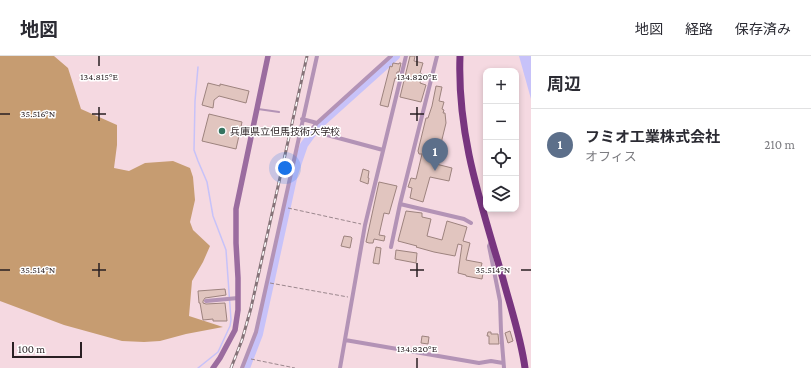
<!DOCTYPE html>
<html lang="ja">
<head>
<meta charset="utf-8">
<style>
  body { margin:0; font-family:"Crimson Pro","Noto Sans JP",serif; background:#f2f2f3; color:#2b2b33 }
  .controls { position:absolute; right:12px; top:12px; display:grid; overflow:hidden; border-radius:8px; box-shadow:0 2px 6px #0003 }
  .controls button { width:36px; height:36px; display:grid; place-items:center; padding:0; border:0; border-bottom:1px solid #e1e1e2; background:#fff; color:#2b2b33; font:20px sans-serif }
  .scale { position:absolute; left:12px; bottom:10px; width:70px; box-sizing:border-box; padding-left:4px; border:2px solid #291f22; border-top:0; font-size:11px; line-height:14px; white-space:nowrap; color:#291f22; -webkit-text-stroke:3px #fff; paint-order:stroke }
  .you { position:absolute; left:285px; top:112px; width:14px; height:14px; margin:-10px; border:3px solid #fff; border-radius:50%; background:#1a73e8; box-shadow:0 0 0 6px #1a73e833 }
  .badge { display:grid; place-items:center; width:26px; height:26px; border-radius:50%; background:#1a73e8; color:#fff; font-size:13px; font-weight:700 }
  .pin { position:absolute; translate:-50% -33px; filter:drop-shadow(0 1px 2px #0008) }
  .pin::after { content:''; position:absolute; top:21px; width:14px; height:12px; background:inherit; clip-path:polygon(0 0,100% 0,50% 100%) }
  .list { margin:0; padding:0; list-style:none }
  h2 { display:flex; justify-content:space-between; align-items:center; height:52px; margin:0; padding:0 16px; font-size:17px }
  h2 small { font-size:13px; font-weight:400; color:#7c7c81 }
  .list li { display:grid; grid-template-columns:26px 1fr auto; gap:12px; align-items:center; box-sizing:border-box; height:72px; padding:0 16px; border-top:1px solid #e1e1e2 }
  .list b { display:block; font-size:15px; white-space:nowrap }
  .list p { margin:0; font-size:13px; white-space:nowrap; color:#7c7c81 }
  .list em { font-size:13px; font-style:normal; color:#7c7c81 }
  .icon { flex:none; width:22px; height:22px; fill:none; stroke:currentColor; stroke-width:2; stroke-linecap:round; stroke-linejoin:round }
  .map { position:relative; flex:none; width:531px; height:312px; overflow:hidden }
  header { display:flex; align-items:center; gap:24px; box-sizing:border-box; height:56px; padding:0 20px; background:#fff; border-bottom:1px solid #e1e1e2 }
  header strong { font-size:19px }
  nav { display:flex; gap:22px; margin-inline-start:auto; font-size:14px }
  main { display:flex }
  aside { flex:1; background:#fff }
  .map>svg:first-child { display:block }
  .forest { fill:#c69c71 }
  .water { fill:#c7c2f9 }
  .lines { fill:none; stroke-linecap:round; stroke-linejoin:round }
  .stream { stroke:#c7c2f9; stroke-width:1.5 }
  .river { stroke:#c7c2f9; stroke-width:8 }
  .building { fill:#e1c5bf; stroke:#9d837e }
  .path { stroke:#9b878d; stroke-width:1; stroke-dasharray:4 2; stroke-linecap:butt }
  .lane { stroke:#b393b6; stroke-width:2 }
  .street { stroke:#b393b6; stroke-width:4 }
  .secondary { stroke:#9b6c9f; stroke-width:5.5 }
  .highway { stroke:#78357f; stroke-width:7 }
  .rail-casing { stroke:#857378; stroke-width:3 }
  .rail { stroke:#fff; stroke-width:1.5; stroke-dasharray:4.5; stroke-linecap:butt }
  .ticks { fill:none; stroke:#291f22; stroke-width:1.5 }
  .poi-dot { fill:#367460; stroke:#fff; stroke-width:1.5 }
  .labels { text-anchor:middle; dominant-baseline:central; stroke-width:3; stroke-linejoin:round; paint-order:stroke }
  .poi-label { font-size:10px; fill:#291f22; stroke:#fff; text-anchor:start }
  .ticks-label { font-size:10px; text-anchor:middle; fill:#291f22; stroke:#fff; stroke-width:3; stroke-linejoin:round; paint-order:stroke }
</style>
</head>
<body>
<header>
<strong>地図</strong>
<nav><a>地図</a><a>経路</a><a>保存済み</a></nav>
</header>
<main>
<div class="map">
<svg width="531" height="312" viewBox="0 0 531 312">
  <rect width="100%" height="100%" fill="#f5d9e1"/>
  <path class="forest" d="M0 0H54L68 12 81 53 117 69V89L114 112 129 115 145 107 173 105 190 112 193 121 195 144 190 166 193 174 210 190 203 206 192 225 189 260 223 271 186 278 160 285 144 286 122 285 64 269 0 245Z"/>
  <path class="water" d="M519 0H531V43Z"/>
  <g class="lines">
    <path class="stream" d="M198 11 195 45 194 94 198 105 207 126 213 160 226 194 231 264 230 270 218 296 198 312"/>
    <path class="river" d="M246 312 259 278 294 118 304 89 317 71 396 0"/>
  </g>
  <path class="building" d="M410 0H415L414 5 423 7 420 17 422 18 420 27 426 29 421 46 400 41Z
    M393 7 399 8V7H401L399 16H397L396 23 395 22 388 51 380 49 390 10 392 11Z
    M208 27 220 30V28L249 35 246 47 219 40 214 44 213 52 202 49Z
    M436 30 442 31 439 45 444 46 442 53 444 54 443 57H445L446 67 436 108 452 112 449 125 430 121 423 146 410 142 412 132 408 131 411 122 416 123 422 98H419L418 95 426 62H428L432 50Z
    M209 58 242 66 236 93 202 85Z
    M363 113 369 115 368 122H369L368 128 360 125Z
    M379 126 397 130 389 158 384 157 379 179 385 180 384 185 374 183 373 187H369L366 186Z
    M406 155 422 157V161L431 163 427 180 442 184 447 165 467 171 463 185 470 187 466 204 482 207 480 216 483 217 482 223 466 220V219L458 217 462 189 458 188 455 200 434 196 416 191 417 190 398 185Z
    M344 180 351 181 352 182 350 192 341 190Z
    M376 191 381 192 379 208 373 207Z
    M396 194 417 197 416 207 395 203Z
    M225 233 226 239 205 242 203 245V247L206 248 225 247 227 265H213V263L203 264 200 247H199L198 235Z
    M510 275 513 285 508 287 505 277Z
    M488 276H491V278H498L499 288H489V280H487Z
    M422 280 429 281 428 288 421 287Z"/>
  <g class="lines">
    <path class="path" d="M288 152 361 168
      M270 227 348 241
      M251 303 295 312"/>
    <path class="lane" d="M258 53 279 56"/>
    <path class="street" d="M302 63 317 67 391 0
      M317 67 312 73 316 76 383 94
      M400 148 464 163 471 167
      M491 186 489 190 500 245 501 275 504 312
      M391 191 400 148 437 0
      M206 245 238 242
      M345 284 479 307 491 305 503 307
      M242 312 256 276 317 0
      M340 312 365 169 406 0"/>
    <path class="secondary" d="M213 312 220 302 235 274 238 254V222L236 187V153L268 0"/>
    <path class="highway" d="M460 0C457 80 481 147 503 223 511 253 521 282 525 312"/>
    <g class="rail-casing">
      <path id="rail" d="M231 312 242 284 251 252 307 0"/>
    </g>
    <use href="#rail" class="rail"/>
  </g>
  <path class="ticks" d="M99 0V10M417 0V10M99 51V65M417 51V65M0 58H10M92 58H106M410 58H424M99 207V221M417 207V221M0 214H10M92 214H106M410 214H424M521 214H531M417 302V312"/>
  <circle class="poi-dot" cx="222" cy="75" r="4"/>
  <g class="labels">
    <g class="poi-label">
      <text x="230" y="75">兵庫県立但馬技術大学校</text>
    </g>
  </g>
  <g class="ticks-label">
    <text x="99" y="24">134.815°E</text>
    <text x="417" y="24">134.820°E</text>
    <text x="38" y="61">35.516°N</text>
    <text x="38" y="217">35.514°N</text>
    <text x="493" y="217">35.514°N</text>
    <text x="417" y="296">134.820°E</text>
  </g>
</svg>
<div class="controls">
<button>+</button>
<button>−</button>
<button><svg class="icon" aria-label="locate" viewBox="0 0 24 24"><circle cx="12" cy="12" r="6"/><path d="M12 2v4M12 18v4M2 12h4M18 12h4"/></svg></button>
<button><svg class="icon" aria-label="layers" viewBox="0 0 24 24"><path d="M12 4l9 5-9 5-9-5zM3 14l9 5 9-5"/></svg></button>
</div>
<div class="scale">100 m</div>
<div class="you"></div>
<div class="pin badge" style="left:435px;top:115px;background:#5c6f8a">1</div>
</div>
<aside>
<h2>周辺<small></small></h2>
<ul class="list">
<li><span class="badge" style="background:#5c6f8a">1</span><div><b>フミオ工業株式会社</b><p>オフィス</p></div><em>210 m</em></li>
</ul>
</aside>
</main>
</body>
</html>
